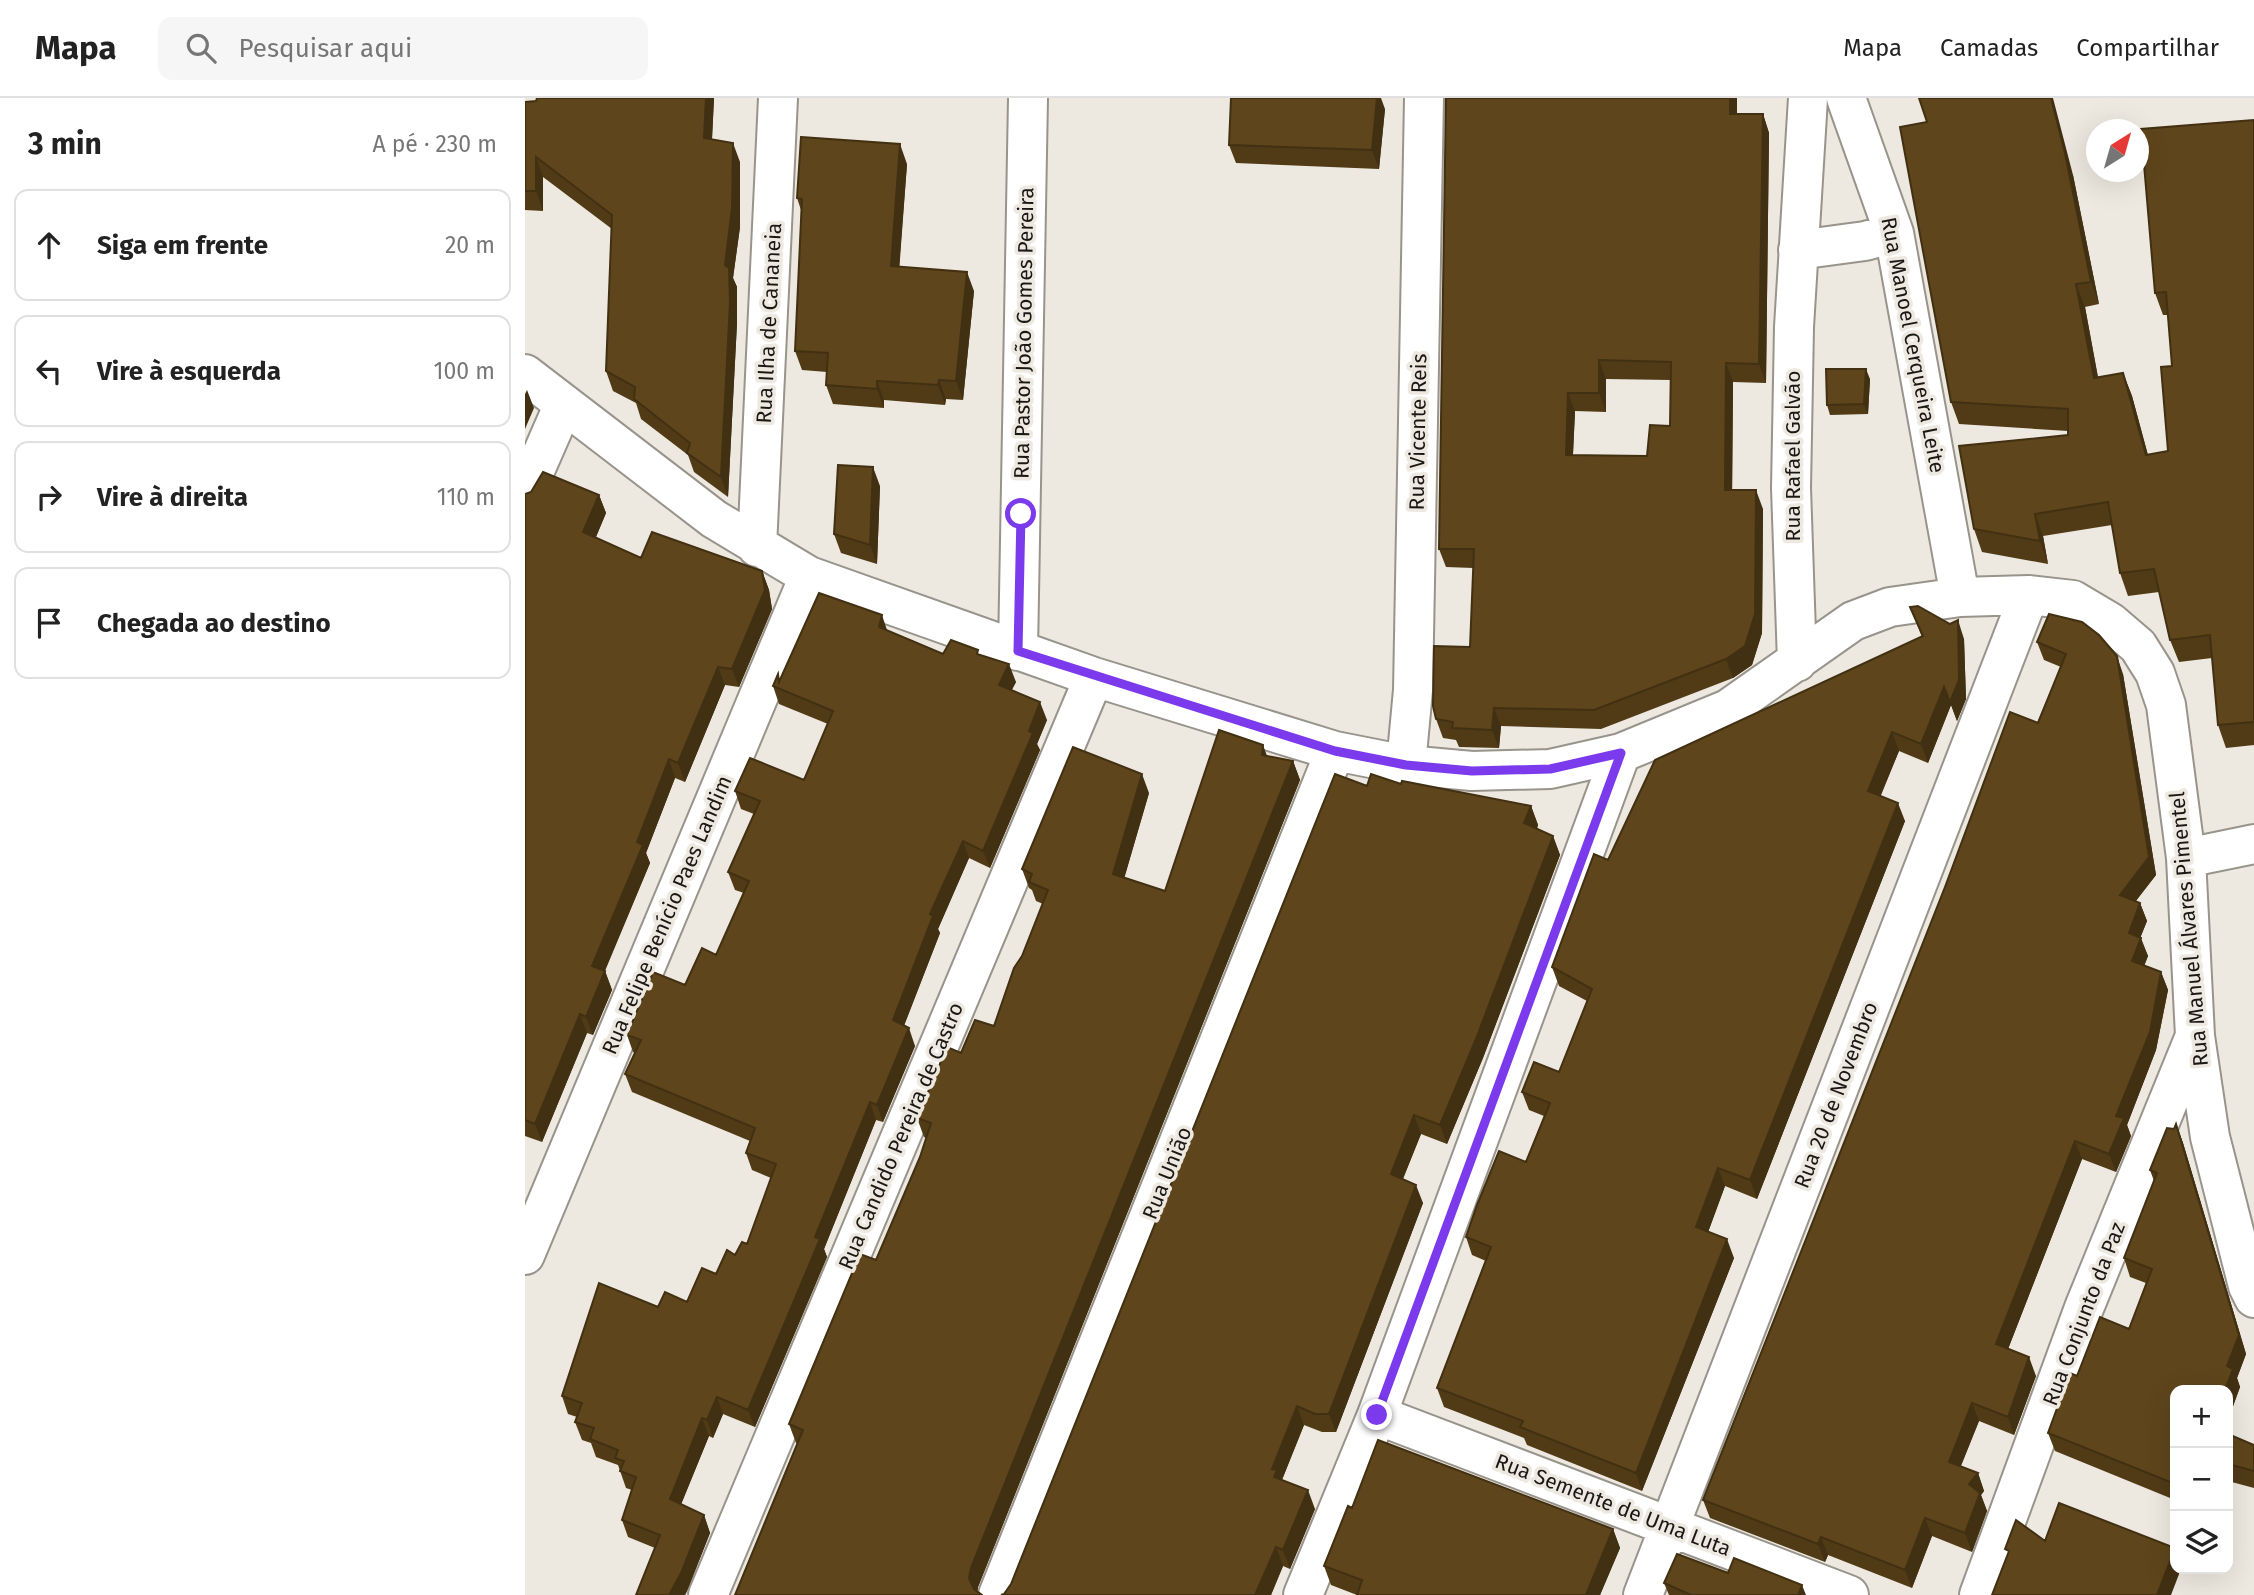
<!DOCTYPE html>
<html lang="pt">
<head>
<meta charset="utf-8">
<style>
  body { margin:0; font-family:"Fira Sans",sans-serif; background:#f6f6f6; color:#222 }
  .controls { position:absolute; right:21px; bottom:21px; display:grid; overflow:hidden; border-radius:14px; box-shadow:0 7px 28px #0002 }
  .controls button { width:63px; height:63px; display:grid; place-items:center; padding:0; border:0; border-bottom:2px solid #e0e0e0; background:#fff; color:#222; font:35px sans-serif }
  .compass { position:absolute; left:1561px; top:21px; width:63px; height:63px; border-radius:50%; background:#fff; box-shadow:0 7px 28px #0002; rotate:37deg }
  .stop { position:absolute; width:21px; height:21px; margin:-16px; border:5px solid #7c3aed; border-radius:50%; background:#fff }
  .stop.end { background:#7c3aed; border-color:#fff; box-shadow:0 2px 7px #0008 }
  .list { margin:0; padding:0; list-style:none }
  h2 { display:flex; justify-content:space-between; align-items:center; height:91px; margin:0; padding:0 28px; font-size:30px }
  h2 small { font-size:23px; font-weight:400; color:#767676 }
  .list li { display:grid; grid-template-columns:46px 1fr auto; gap:21px; align-items:center; box-sizing:border-box; height:112px; margin:0 14px 14px; padding:0 14px; border:2px solid #e0e0e0; border-radius:14px }
  .list b { display:block; font-size:26px; white-space:nowrap }
  .list em { font-size:23px; font-style:normal; color:#767676 }
  .icon { flex:none; width:38px; height:38px; fill:none; stroke:currentColor; stroke-width:2; stroke-linecap:round; stroke-linejoin:round }
  .map { position:relative; flex:none; width:1729px; height:1497px; overflow:hidden }
  header { display:flex; align-items:center; gap:42px; box-sizing:border-box; height:98px; padding:0 35px; background:#fff; border-bottom:2px solid #e0e0e0 }
  header strong { font-size:33px }
  nav { display:flex; gap:38px; margin-inline-start:auto; font-size:24px }
  .search { width:490px; height:63px; background:#f6f6f6; display:flex; align-items:center; gap:18px; box-sizing:border-box; padding:0 24px; border-radius:14px; color:#767676; font-size:26px }
  main { display:flex }
  aside { flex:1; background:#fff }
  .map>svg:first-child { display:block }
  .lines { fill:none; stroke-linecap:round; stroke-linejoin:round }
  .minor-casing { stroke:#98938b; stroke-width:42 }
  .minor { stroke:#fff; stroke-width:38 }
  .wall { fill:#513b17; fill-rule:evenodd }
  .shaded-wall { fill:#423013 }
  .building { fill:#5e451b; stroke:#423013; stroke-width:2; fill-rule:evenodd }
  .route { stroke:#7c3aed; stroke-width:9 }
  .labels { text-anchor:middle; dominant-baseline:central; stroke-width:7; stroke-linejoin:round; paint-order:stroke }
  .street-label { font-size:21px; fill:#1a1815; stroke:#eee9e0 }
</style>
</head>
<body>
<header>
<strong>Mapa</strong>
<div class="search"><svg class="icon" aria-label="search" viewBox="0 0 24 24"><circle cx="10" cy="10" r="6"/><path d="M15 15l6 6"/></svg>Pesquisar aqui</div>
<nav><a>Mapa</a><a>Camadas</a><a>Compartilhar</a></nav>
</header>
<main>
<aside>
<h2>3 min<small>A pé · 230 m</small></h2>
<ul class="list">
<li><svg class="icon" aria-label="ahead" viewBox="0 0 24 24"><path d="M12 20V5M6 11l6-6 6 6"/></svg><div><b>Siga em frente</b></div><em>20 m</em></li>
<li><svg class="icon" aria-label="left" viewBox="0 0 24 24"><path d="M17 20v-9H6M10 6l-5 5 5 5"/></svg><div><b>Vire à esquerda</b></div><em>100 m</em></li>
<li><svg class="icon" aria-label="right" viewBox="0 0 24 24"><path d="M7 20v-9h11M14 6l5 5-5 5"/></svg><div><b>Vire à direita</b></div><em>110 m</em></li>
<li><svg class="icon" aria-label="arrive" viewBox="0 0 24 24"><path d="M6 21V4h12l-3 4 3 4H6"/></svg><div><b>Chegada ao destino</b></div></li>
</ul>
</aside>
<div class="map">
<svg width="1729" height="1497" viewBox="0 0 1729 1497">
  <rect width="100%" height="100%" fill="#eee9e0"/>
  <g class="lines">
    <g class="minor-casing">
      <path id="minor" d="M1321 0 1369 135 1435 499
        M1273 152 1340 143 1369 135
        M0 276 189 421 284 478 569 579 810 653 881 667 947 673 1025 671 1096 655 1203 611 1328 523 1365 509 1435 499 1504 497 1548 502 1585 524 1613 548 1630 575 1641 607 1661 760 1670 938 1685 1039 1723 1188 1729 1200
        M0 395 39 306
        M232 449 253 0
        M493 553 503 0
        M1272 564 1266 390 1269 229 1283 0
        M881 667 888 592 899 0
        M1661 760 1729 746
        M0 1157 284 478
        M852 1317 1324 1497
        M183 1497 569 579
        M473 1497 810 653
        M778 1497 852 1317 1096 655
        M1118 1497 1504 497
        M1454 1497 1559 1210 1670 938"/>
    </g>
    <use href="#minor" class="minor"/>
  </g>
  <path class="wall" d="M12 0H189L187 42 215 64V129L208 180 212 189V225L203 399 169 374 163 357 116 321 111 305 88 293 81 273 87 131 18 79V113L0 112V4L11 3Z
    M860 11 854 71 711 65 704 47Z
    M1212 16H1238L1244 35 1241 285 1208 284 1207 392 1238 411 1237 535 1227 567 1208 580 1076 631 976 628 974 650 934 649 931 642 918 640 911 621 945 549 948 470 921 469 914 451ZM1081 281 1146 282 1145 328 1122 358 1048 357 1050 313 1081 314Z
    M1729 22V647L1701 650 1693 627 1687 560 1654 564 1645 542 1634 494 1603 498 1595 475 1587 427 1518 438 1523 466 1457 454 1449 431 1543 337V333L1434 326 1426 304 1402 24 1548 77 1574 206 1560 209 1573 279 1598 275 1607 298 1623 357 1643 353 1647 268 1643 217H1638L1630 195Z
    M382 66 374 169 449 193 438 302 421 301 420 307 359 302V310L308 306 301 287 302 274 277 272 270 253 276 112 272 100Z
    M1345 281 1343 316 1305 317 1302 307Z
    M355 388 352 466 316 455 309 436Z
    M0 396 74 397 81 415 71 439 116 460 237 473 244 492 247 511 214 589 200 587 160 684 150 680 121 755 125 765 80 873 87 892 68 937 62 935 17 1044 0 1038Z
    M1385 509 1439 541 1441 601 1432 623 1426 607 1403 665 1374 653 1355 698 1380 723 1232 1101 1200 1088 1183 1134 1209 1160 1117 1393 1002 1347 999 1340 919 1309 912 1290 961 1163 947 1157 941 1139 1001 1064 1019 1018 1004 1012 997 994 1034 974 1062 903 1034 888 1027 869 1083 762 1397 539Z
    M363 533 418 556 454 557 491 584 486 593 522 622 512 646 515 652 465 770 444 760 413 831 415 835 379 928 390 948 358 1024 351 1022 299 1151 302 1159 230 1329 198 1316 188 1340 184 1338 156 1406 179 1417 185 1435 162 1493 160 1497H111L130 1450 103 1439 97 1422 107 1392 101 1390 93 1367 71 1359 66 1345 57 1342 50 1324 52 1319 43 1316 37 1298 133 1209 162 1204 222 1146 246 1080 227 1072 221 1055 225 1043 107 994 100 976 110 955 108 954 102 937 160 887 191 857 219 795 210 792 203 774 229 716 216 711 210 693 279 682 303 626 254 606 248 588 255 582Z
    M1512 544 1598 576 1631 777 1611 803 1615 805 1622 823 1615 840 1623 858 1619 868 1636 874 1643 892 1631 952 1602 1027 1606 1038 1591 1074 1557 1061 1483 1251 1511 1278 1489 1337 1454 1323 1436 1368 1453 1375 1459 1393 1456 1397 1462 1413 1447 1454 1407 1438 1387 1490 1303 1457 1300 1464 1185 1420 1178 1402 1536 569 1519 562Z
    M743 658 768 663 775 682 453 1489 452 1494 271 1345 264 1326 351 1162 395 1059 401 1040 399 1039 392 1020 436 955 469 928 518 806 511 803 507 792 504 790 497 771 624 695 599 780 640 793Z
    M876 686 1006 708 1013 727 1012 731 1028 738 1035 757 958 960 922 1046 896 1036 878 1081 898 1105 811 1334H797L779 1327 757 1382 790 1411 765 1471 758 1468 746 1497H476L479 1496 486 1486 842 688Z
    M1651 1026 1658 1045 1721 1256 1712 1280 1715 1289 1703 1322V1292H1650V1402L1530 1353 1523 1335 1552 1278 1604 1231 1621 1185 1605 1179 1599 1160 1629 1083 1625 1072Z
    M1703 1336 1729 1347V1390L1703 1383Z
    M827 1410 1088 1431 1095 1450 1075 1497H832L806 1487 799 1468Z
    M1203 1475 1281 1497H1144L1139 1485Z"/>
  <path class="shaded-wall" d="M181 0H189L186 60 179 40Z
    M852 0H856L860 11 854 71 847 52Z
    M1205 0H1212V34L1205 16Z
    M1526 0H1528L1548 77 1574 206 1566 184Z
    M1238 16 1244 35 1241 285 1234 266Z
    M208 45 215 64V129L208 180 212 189V225L203 399 196 379 200 167Z
    M375 46 382 66 373 188 366 168Z
    M11 59 18 79V113L11 93Z
    M442 174 449 193 438 302 431 283Z
    M1551 186 1560 209 1577 302 1569 280Z
    M1074 262 1081 281V314L1074 295Z
    M1201 265 1208 284 1207 411 1200 392Z
    M1341 271 1345 281 1343 316 1339 306Z
    M1598 275 1607 298 1629 380 1621 357Z
    M414 282 421 301 420 307 413 287Z
    M352 283 359 302V310L352 291Z
    M2 292 9 310 0 331V296Z
    M1043 295 1050 313 1047 376 1041 357Z
    M348 369 355 388 352 466 345 447Z
    M1231 392 1238 411 1237 535 1227 567 1208 580 1201 561Z
    M74 397 81 415 65 453 58 434Z
    M1510 416 1518 438 1523 466 1515 443Z
    M237 473 244 492 247 511 214 589 207 571Z
    M357 517 363 535 354 529Z
    M1433 522 1439 541 1441 601 1432 623 1425 604Z
    M1592 558 1598 576 1631 777 1601 815 1595 797Z
    M484 566 491 584 480 605 474 587Z
    M193 569 200 587 160 684 153 665Z
    M1419 589 1426 607 1403 665 1396 646Z
    M515 604 522 622 512 646 515 652 465 770 458 753Z
    M969 610 976 628 974 650 967 632Z
    M1367 634 1374 653 1350 712 1343 693Z
    M738 647 745 666 737 657Z
    M144 661 150 680 121 755 125 765 74 886 67 868 112 744Z
    M768 663 775 682 453 1489 452 1497 444 1480 446 1470Z
    M617 676 624 695 595 795 588 776Z
    M1373 705 1380 723 1232 1101 1225 1082Z
    M1006 708 1013 727 1006 744 999 725Z
    M1028 738 1035 757 958 960 922 1046 915 1027Z
    M438 743 444 760 413 831 415 835 374 940 368 922 405 816Z
    M1615 805 1622 823 1610 853 1604 835Z
    M1616 840 1623 858 1614 881 1607 863Z
    M80 873 87 892 68 937 61 919Z
    M1636 874 1643 892 1631 952 1602 1027 1606 1038 1591 1074 1584 1056 1591 1018Z
    M55 916 62 935 17 1044 10 1026Z
    M384 930 390 948 358 1024 352 1007Z
    M345 1004 351 1022 299 1151 302 1159 230 1329 223 1312 290 1139Z
    M889 1017 896 1036 872 1095 866 1076Z
    M1651 1026 1658 1045 1721 1256 1712 1280 1715 1289 1703 1322V1292H1700L1702 1268Z
    M1550 1043 1557 1061 1478 1264 1471 1246Z
    M1193 1070 1200 1088 1178 1148 1171 1129Z
    M891 1087 898 1105 811 1334 804 1316Z
    M1202 1141 1209 1160 1117 1393 1111 1375Z
    M1504 1259 1511 1278 1489 1337 1483 1319Z
    M192 1299 198 1316 188 1340 182 1322Z
    M1447 1305 1454 1323 1430 1382 1424 1364Z
    M772 1308 779 1327 756 1384 749 1379 747 1371Z
    M177 1320 184 1338 151 1419 145 1401Z
    M1453 1375 1459 1393 1456 1397 1462 1413 1447 1454 1440 1435 1444 1386Z
    M783 1392 790 1411 765 1471 758 1452Z
    M179 1417 185 1435 162 1493 160 1497H144Z
    M1400 1420 1407 1438 1387 1490 1380 1472Z
    M1088 1431 1095 1450 1075 1497H1061Z
    M1296 1439 1303 1457 1300 1464 1293 1446Z
    M751 1449 758 1468 746 1497H730Z
    M1650 1450V1471H1656L1646 1497H1632Z
    M1277 1487 1281 1497H1273Z"/>
  <path class="building" d="M12 0H181L179 40 208 45 207 110 200 167 204 170 205 205 196 379 162 355 165 345 109 301 110 289 81 273 87 117 11 59V93H0V4L11 3Z
    M706 0H852L847 52 704 47Z
    M921 0H1205V16H1238L1234 266 1201 265 1200 392H1231L1230 516 1220 548 1201 561 1069 612 969 610 967 632 927 630 928 624 911 621 908 608 909 548 945 549 949 451H914ZM1074 262 1146 264 1145 328 1125 327 1122 358 1041 357 1043 295H1074Z
    M1394 0H1526L1540 55 1566 184 1551 186 1569 280 1598 275 1621 357 1643 353 1636 269 1647 268 1641 194 1630 195 1616 31 1729 22V624L1693 627 1685 537 1645 542 1629 471 1595 475 1583 404 1510 416 1515 443 1449 431 1434 348 1543 337V311L1426 304 1375 29 1402 24Z
    M276 39 375 46 366 168 442 174 431 283 414 282 413 287 352 283V291L301 287 303 255 270 253 277 101 272 100Z
    M1301 271H1341L1339 306 1302 307Z
    M313 367 348 369 345 447 309 436Z
    M18 374 74 397 58 434 116 460 127 434 237 473 240 492 207 571 193 569 153 665 144 661 112 744 118 747 67 868 80 873 61 919 55 916 10 1026 0 1022V396L6 394Z
    M294 495 357 517 354 529 418 556 426 542 453 552 452 556 484 566 474 587 515 604 504 633 508 635 458 753 438 743 405 816 408 818 368 922 384 930 352 1007 345 1004 290 1139 295 1141 223 1312 192 1299 182 1322 177 1320 145 1401 179 1417 156 1475 144 1497H111L135 1437 97 1422 111 1379 95 1373 99 1363 90 1360 93 1352 65 1341 69 1330 50 1324 57 1305 37 1298 74 1185 133 1209 140 1194 162 1204 177 1170 191 1176 202 1152 210 1157 217 1144 222 1146 251 1066 221 1055 230 1030 100 976 116 942 102 937 128 874 160 887 177 850 191 857 224 783 203 774 235 703 210 693 225 660 279 682 308 613 248 588 253 576 254 584Z
    M1393 508 1425 526 1433 522 1434 582 1425 604 1419 589 1396 646 1367 634 1343 693 1373 705 1225 1082 1193 1070 1171 1129 1202 1141 1111 1375 995 1329 998 1323 912 1290 966 1149 941 1139 952 1107 974 1053 1001 1064 1025 1005 997 994 1009 964 1034 974 1067 891 1027 869 1069 756 1083 762 1130 662 1398 538 1385 509Z
    M1524 516 1557 524 1574 537 1592 558 1624 759 1595 797 1615 805 1604 835 1616 840 1607 863 1636 874 1625 934 1591 1018 1599 1020 1584 1056 1550 1043 1471 1246 1504 1259 1483 1319 1447 1305 1424 1364 1453 1375 1444 1386 1455 1395 1440 1435 1400 1420 1380 1472 1296 1439 1293 1446 1178 1402 1420 789 1485 614 1513 625 1541 556 1512 544Z
    M694 632 738 647 737 657 768 663 446 1470 444 1480 449 1491 457 1497H210L278 1332 264 1326 335 1156 351 1162 395 1059 406 1025 392 1020 422 949 436 955 450 922 469 928 489 870 497 858 523 792 504 784 507 776 497 771 548 649 617 676 588 776 640 793Z
    M810 676 842 688 846 676 876 686 877 683 1006 708 999 725 1028 738 951 941 915 1027 889 1017 866 1076 891 1087 804 1316H790L772 1308 747 1371 752 1372 749 1379 783 1392 758 1452 751 1449 730 1497H476L479 1496 486 1486Z
    M1651 1026 1714 1237 1702 1268 1708 1271 1700 1292H1650V1386L1523 1335 1545 1275 1552 1278 1575 1219 1604 1231 1627 1171 1599 1160 1632 1075 1625 1072 1642 1030 1649 1031Z
    M1703 1336 1729 1347V1373L1703 1366Z
    M853 1342 1088 1431 1061 1497H832L837 1482 799 1468 823 1408 827 1410Z
    M1534 1405 1650 1450 1632 1497H1467L1484 1453 1480 1451 1491 1422 1520 1443Z
    M1152 1456 1203 1475 1209 1460 1277 1487 1273 1497H1166L1139 1485Z"/>
  <g class="lines">
    <path class="route" d="M496 416 493 553 810 653 881 667 947 673 1025 671 1096 655 852 1317"/>
  </g>
  <g class="labels">
    <g class="street-label">
      <text transform="translate(244 225) rotate(-87)">Rua Ilha de Cananeia</text>
      <text transform="translate(499 235) rotate(-89)">Rua Pastor João Gomes Pereira</text>
      <text transform="translate(1388 247) rotate(79)">Rua Manoel Cerqueira Leite</text>
      <text transform="translate(893 334) rotate(-89)">Rua Vicente Reis</text>
      <text transform="translate(1268 358) rotate(-90)">Rua Rafael Galvão</text>
      <text transform="translate(142 817) rotate(-67)">Rua Felipe Benício Paes Landim</text>
      <text transform="translate(1664 831) rotate(-95)">Rua Manuel Álvares Pimentel</text>
      <text transform="translate(1311 997) rotate(-69)">Rua 20 de Novembro</text>
      <text transform="translate(376 1038) rotate(-67)">Rua Candido Pereira de Castro</text>
      <text transform="translate(642 1075) rotate(-68)">Rua União</text>
      <text transform="translate(1559 1216) rotate(-69)">Rua Conjunto da Paz</text>
      <text transform="translate(1088 1407) rotate(21)">Rua Semente de Uma Luta</text>
    </g>
  </g>
</svg>
<div class="controls">
<button>+</button>
<button>−</button>
<button><svg class="icon" aria-label="layers" viewBox="0 0 24 24"><path d="M12 4l9 5-9 5-9-5zM3 14l9 5 9-5"/></svg></button>
</div>
<svg class="compass" viewBox="-18 -18 36 36"><path d="M0-13l5 13h-10z" fill="#e53935"/><path d="M0 13l5-13h-10z" fill="#767676"/></svg>
<div class="stop" style="left:496px;top:416px"></div>
<div class="stop end" style="left:852px;top:1317px"></div>
</div>
</main>
</body>
</html>
